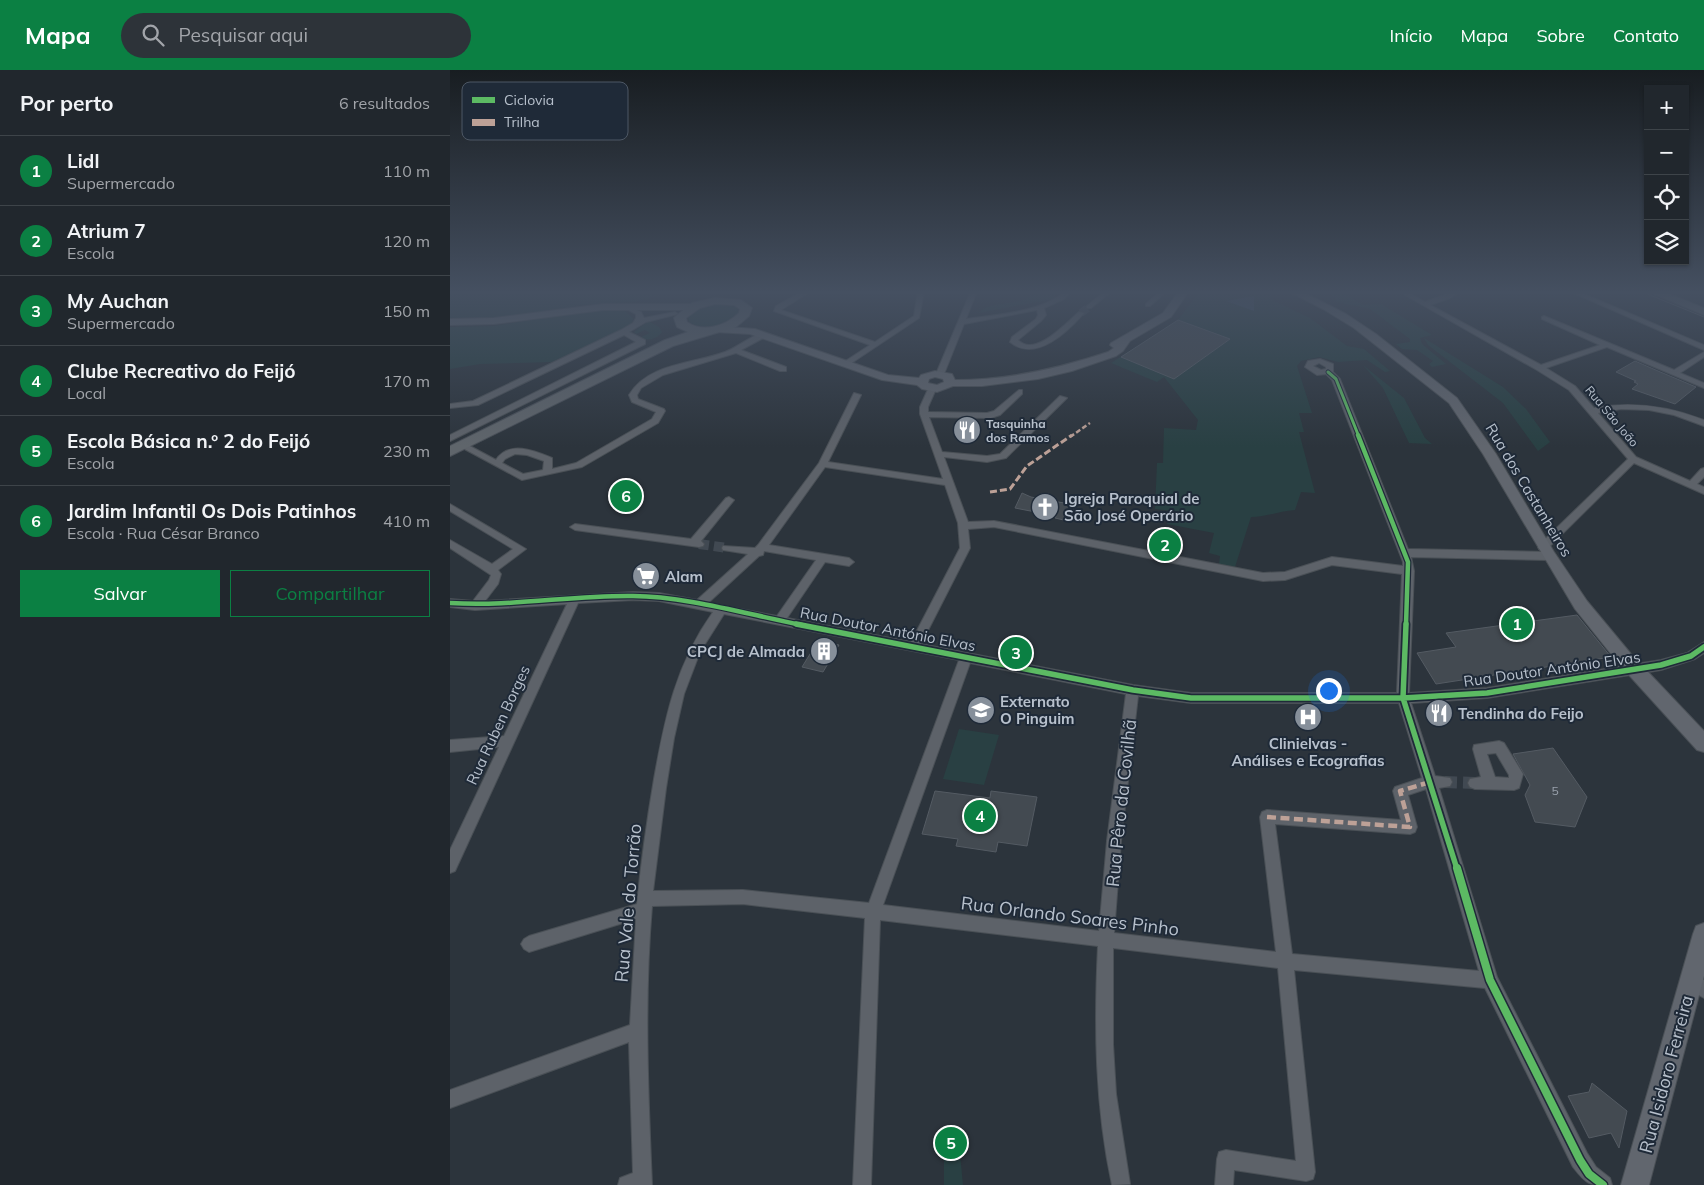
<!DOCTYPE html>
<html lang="pt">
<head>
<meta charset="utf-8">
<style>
  body { margin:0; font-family:Mulish,sans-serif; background:#2d3339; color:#f1f3f6 }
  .controls { position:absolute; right:15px; top:15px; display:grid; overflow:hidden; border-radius:0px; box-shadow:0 1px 4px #0004 }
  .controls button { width:45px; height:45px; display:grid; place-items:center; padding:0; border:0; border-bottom:1px solid #3e4449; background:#21272d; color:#f1f3f6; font:25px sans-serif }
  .you { position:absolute; left:878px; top:620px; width:18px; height:18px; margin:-12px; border:4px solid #fff; border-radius:50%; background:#1a73e8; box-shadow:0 0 0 8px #1a73e833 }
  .badge { display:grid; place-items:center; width:32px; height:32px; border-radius:50%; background:#0b8043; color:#fff; font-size:16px; font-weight:700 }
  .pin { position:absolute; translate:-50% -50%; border:2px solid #fff; box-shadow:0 1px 5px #0006 }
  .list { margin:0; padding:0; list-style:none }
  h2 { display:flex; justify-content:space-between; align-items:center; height:65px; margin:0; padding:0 20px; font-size:21px }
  h2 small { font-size:16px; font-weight:400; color:#a2a5aa }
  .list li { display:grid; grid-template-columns:32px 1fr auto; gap:15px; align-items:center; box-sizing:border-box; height:70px; padding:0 20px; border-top:1px solid #3e4449 }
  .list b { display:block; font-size:19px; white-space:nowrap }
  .list p { margin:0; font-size:16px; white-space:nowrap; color:#a2a5aa }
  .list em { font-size:16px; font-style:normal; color:#a2a5aa }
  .actions { display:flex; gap:10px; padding:15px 20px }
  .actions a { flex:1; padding:11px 0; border:1px solid #0b8043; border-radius:0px; text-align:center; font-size:18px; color:#0b8043 }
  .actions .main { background:#0b8043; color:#fff }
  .icon { flex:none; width:28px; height:28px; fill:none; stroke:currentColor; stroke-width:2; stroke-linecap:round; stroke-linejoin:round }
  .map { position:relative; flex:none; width:1254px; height:1115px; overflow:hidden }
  header { display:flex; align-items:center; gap:30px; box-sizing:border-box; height:70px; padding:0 25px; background:#0b8043; color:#fff }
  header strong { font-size:24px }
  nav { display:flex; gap:28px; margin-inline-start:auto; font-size:18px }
  .search { width:350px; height:45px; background:#2d3339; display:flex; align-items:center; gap:12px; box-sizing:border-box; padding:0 18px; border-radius:28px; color:#a2a5aa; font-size:19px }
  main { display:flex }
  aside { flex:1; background:#21272d }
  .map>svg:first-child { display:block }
  .green { fill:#294043 }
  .water { fill:#3a4f68 }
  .building { fill:#434a51; stroke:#545b63 }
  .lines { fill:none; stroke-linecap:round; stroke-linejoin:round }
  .street-tunnel-far2 { stroke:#414952; stroke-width:8; stroke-dasharray:8 4; stroke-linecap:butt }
  .street-tunnel-far1 { stroke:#414952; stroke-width:10; stroke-dasharray:10 5; stroke-linecap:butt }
  .street-tunnel { stroke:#414952; stroke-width:12; stroke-dasharray:12 6; stroke-linecap:butt }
  .street-casing { stroke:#4a5056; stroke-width:2 }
  .secondary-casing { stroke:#4a5056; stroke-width:2 }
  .primary-casing { stroke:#4a5058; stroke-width:2 }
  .street { fill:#5d6269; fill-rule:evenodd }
  .secondary { fill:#61666e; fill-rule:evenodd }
  .primary { fill:#5f656b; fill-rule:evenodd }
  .tram { stroke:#5b6168; stroke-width:1 }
  .quiet-far2 { stroke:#bda197; stroke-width:2.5; stroke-dasharray:5 2.5; stroke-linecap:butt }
  .quiet-far1 { stroke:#bda197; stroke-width:3; stroke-dasharray:7 3; stroke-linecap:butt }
  .quiet { stroke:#bda197; stroke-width:4.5; stroke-dasharray:9 4.5; stroke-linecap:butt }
  .cycleway-far3-casing { stroke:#1f2a38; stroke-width:5 }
  .cycleway-far2-casing { stroke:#1f2a38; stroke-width:7 }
  .cycleway-far1-casing { stroke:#1f2a38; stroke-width:9 }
  .cycleway-casing { stroke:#1f2a38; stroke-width:11 }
  .cycleway-far3 { stroke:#5cba63; stroke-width:3 }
  .cycleway-far2 { stroke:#5cba63; stroke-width:4.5 }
  .cycleway-far1 { stroke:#5cba63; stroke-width:5.5 }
  .cycleway { stroke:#5cba63; stroke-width:8 }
  .labels { text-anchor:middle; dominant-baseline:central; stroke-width:4; stroke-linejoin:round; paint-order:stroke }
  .far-street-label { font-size:12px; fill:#b7c0cc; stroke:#1f2a38 }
  .far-poi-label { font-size:12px; font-weight:bold; fill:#b7c0cc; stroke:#1f2a38; text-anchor:start }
  .number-label { font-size:12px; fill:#9aa2ad }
  .street-label { font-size:15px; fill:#b7c0cc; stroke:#1f2a38 }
  .poi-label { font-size:15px; font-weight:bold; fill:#b7c0cc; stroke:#1f2a38; text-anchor:start }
  .near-street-label { font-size:18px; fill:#b7c0cc; stroke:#1f2a38 }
  .key { fill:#1f2a38; stroke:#4d5764; stroke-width:1 }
  .key-label { font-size:14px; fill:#b7c0cc }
</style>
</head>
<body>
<header>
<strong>Mapa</strong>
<div class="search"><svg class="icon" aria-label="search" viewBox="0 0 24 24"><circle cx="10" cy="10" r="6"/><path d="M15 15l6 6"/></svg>Pesquisar aqui</div>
<nav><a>Início</a><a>Mapa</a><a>Sobre</a><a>Contato</a></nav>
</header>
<main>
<aside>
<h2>Por perto<small>6 resultados</small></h2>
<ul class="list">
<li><span class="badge">1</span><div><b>Lidl</b><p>Supermercado</p></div><em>110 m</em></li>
<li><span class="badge">2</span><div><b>Atrium 7</b><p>Escola</p></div><em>120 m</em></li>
<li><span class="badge">3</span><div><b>My Auchan</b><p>Supermercado</p></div><em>150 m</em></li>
<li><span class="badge">4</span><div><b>Clube Recreativo do Feijó</b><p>Local</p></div><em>170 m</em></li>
<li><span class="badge">5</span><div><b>Escola Básica n.º 2 do Feijó</b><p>Escola</p></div><em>230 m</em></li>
<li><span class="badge">6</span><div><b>Jardim Infantil Os Dois Patinhos</b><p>Escola · Rua César Branco</p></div><em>410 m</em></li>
</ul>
<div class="actions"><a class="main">Salvar</a><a>Compartilhar</a></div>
</aside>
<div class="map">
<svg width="1254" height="1115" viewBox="0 0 1254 1115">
  <rect width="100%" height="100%" fill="#2c343c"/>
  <path class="green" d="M0 221H215L203 227 185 232 141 234 53 247 0 248Z
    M585 221H607L603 229 529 243C539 230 568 237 585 224Z
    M750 221H820V229L860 248 897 276 914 279 940 301 935 302 917 290 888 292 869 287 851 291 847 296 862 343H849L854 362H849L865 423 851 422 845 440C829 441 817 447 801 447L785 497 769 494 770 486 759 483 764 463 717 454 722 441 705 439 707 393H713L714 358 746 360 748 350 714 307 707 312 661 293 728 250Z
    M875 221H891L913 235 931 234 982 265 970 268 972 274 996 294 982 297 979 294 983 291 967 280 952 279 946 274 960 272V269L920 239 887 232 885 228Z
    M265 234 286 237 289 243C280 257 252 261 239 252L238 247 244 241Z
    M159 240 175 241 184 249 180 255 102 292 30 294 0 299V257L44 256 124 243Z
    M198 251 209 257 212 262C207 269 198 272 191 267L200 263 195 260 186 264 184 262Z
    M974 268 1053 317 1076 339 1100 372 1088 381 1053 333 978 275Z
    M913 295 954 328 975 368 982 374 959 373 933 318Z
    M509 659 549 665 534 715 493 709Z
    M510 1084 513 1115H494V1088Z"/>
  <path class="water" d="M804 226V241L776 231Z"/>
  <path class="building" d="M728 250 780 269 724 309 671 287Z
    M1185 291 1208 301 1246 317 1225 334 1182 319 1188 314 1184 312 1186 311 1166 302Z
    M572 423 581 427 625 435 618 451 605 448 606 446 565 438Z
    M1127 545 1161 587 986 614 967 583 1006 577 996 563Z
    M368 571 389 575 373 602 352 597Z
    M1103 678 1137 727 1125 757 1085 752 1075 725 1080 715 1063 684Z
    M485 721 540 728 541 721 587 727 577 776 548 772 546 782 506 776 508 769 472 764Z
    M1142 1013 1177 1041 1169 1078 1161 1063 1139 1068 1118 1026 1139 1022Z"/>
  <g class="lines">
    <path class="street-tunnel-far2" d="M631 243 639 237"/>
    <path class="street-tunnel-far1" d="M249 474 277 478"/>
    <path class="street-tunnel" d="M995 712 1025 713"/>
    <g class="street-casing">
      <path id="street" d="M353 221H361L331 240 425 272 464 246 468 221H474L469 248 397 296H394V292L420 275 324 241 326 236Z
        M521 221H527L516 249C544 245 594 242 615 221H621L614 229 594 238 596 245 591 251 568 270C585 288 616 253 629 242L634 243C617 262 586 293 560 272L562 267 586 249 588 245 587 240 514 254 494 304 487 306 486 304Z
        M655 221H662L641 238H637V236Z
        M710 221H717L700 236H696V234Z
        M948 221H956L975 232C986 228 1001 221 1011 221L1000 228 980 235 1091 295 1150 275 1092 249V247L1094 246 1224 300 1254 282V287L1230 303 1254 313V318L1157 277 1096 298 1125 316 1144 338C1182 331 1218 336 1254 350V356L1224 345 1199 340 1171 339 1148 343 1186 387 1240 411 1251 399 1254 398V407L1247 414 1254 417V424L1184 393 1097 479H1089L1088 477 1089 475 1178 389 1119 320 1087 300Z
        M1119 221H1127L1254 275V280Z
        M175 236H179L191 242 194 248 225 242 228 244 196 252 179 262 195 270V274L0 371V365L186 272 174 265 28 335 0 338V334L23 331 171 260 183 253 186 248V244L175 238Z
        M312 263H315V267L291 280 336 297V301H330L286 283 213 305 191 318 187 325 188 329 214 339 215 341 208 353 132 397 72 410 9 376 10 374H16L46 390C59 370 85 381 102 388V399L126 393 202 349 206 342 182 332 179 325C198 293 243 294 275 282 288 277 299 267 312 263ZM65 384 77 385 94 391 93 400 73 404 52 393 55 389Z
        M870 289 883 294V302L890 309 958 479 1098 482 1103 486 1098 490 961 487 964 501 959 623 1037 618 1211 590 1237 583 1254 572V583L1245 589 1211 600 1037 628 961 633 985 706 1000 708 1002 712 1000 716 989 718 1047 907 1137 1083 1146 1097 1160 1108 1162 1115C1138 1115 1137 1115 1123 1097L1035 918 844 900 865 1102 863 1109 856 1111 784 1100 783 1115H765L767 1089 769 1082 776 1080 846 1091 828 898 663 878V974L666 1024 680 1114 662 1115C645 1036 644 956 648 876L430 850 421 1115H403L415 848 293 834 202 836C194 930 198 1022 202 1115H168L170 1108 183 1103 179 972 0 1038V1020L180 955 186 849 79 882 74 879 71 874 74 869 79 866 187 834C191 792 197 750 204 709 215 647 226 594 263 542L209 531 183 530 128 533 5 801 0 803V780L49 677 0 682V670L54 666 117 534 25 540 0 537V529L23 531 39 510 41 505 0 478V470L42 494 63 479 0 441V434L76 479 48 500 51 504 48 514 35 531 183 522 209 523 247 530 298 484 273 480 272 478 273 476 305 478 308 475 369 393 404 323 411 325 378 392 493 409 470 344V337L479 317 486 319 478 337V342L537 343 544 341 569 320H572V324L550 345 541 348 479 347 492 382 537 386 550 384 610 326 617 328 556 388 537 392 494 387 518 452 544 451 813 503 835 502 882 487 953 496V492L882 310 876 304 867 305 855 297 858 291ZM869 293 876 297V299L871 300 863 296ZM375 397 495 415 508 453 510 478 461 572 337 548 375 492 399 496 404 492 399 488 319 475ZM544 457 813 511 835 510 882 495 952 504 947 623H741L683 615 471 574 520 478 518 459ZM314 481 366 490 327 546 258 533 309 486 313 485ZM274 544 509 590 419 833 293 820 203 821 216 718 224 668 234 624 250 582ZM520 593 676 624 657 771 649 861 433 835ZM688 626 741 633H949L972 708 945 717 943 721 951 750 817 740 812 742 810 747 826 882 664 863 671 771ZM976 719 1029 901 842 884 825 754 960 764 965 762 967 757 958 725Z
        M279 427 284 430 251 471 254 474 253 476 249 477 125 460 120 457 125 454 241 469 276 428Z
        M1049 671 1054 673 1073 704 1069 718 1064 720 1025 719 1020 717 1018 713 1020 709 1031 707 1023 679 1024 675ZM1046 683 1059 705V708L1045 707 1037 684Z
        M1241 903 1254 910V928L1235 917 1233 911 1235 905Z"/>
    </g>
    <g class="secondary-casing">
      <path id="secondary" d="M729 221H739L721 247 680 271 673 281 666 286 622 301 588 309 532 316H503L487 322 472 319 467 315 432 310 300 264 266 262 261 259 266 256 305 259 438 305 469 308 471 305 485 301 502 304 505 310C558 310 607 299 658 282L664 278 660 275 661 273 713 243ZM485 307 493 309 494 312 487 315 478 313 479 309Z
        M838 221H851L896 244 926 264 1007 328 1046 384 1104 482 1137 531 1181 584 1254 661V682L1247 680 1169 594 1125 539 1033 384 999 333 904 258 873 239Z
        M153 234H242L247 237 242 240H153L44 254 0 255V249L44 248Z
        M1254 853V906L1199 1115H1171L1243 864 1246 856Z"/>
    </g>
    <g class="primary-casing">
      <path id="primary" d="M1197 221H1212L1254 238V245Z
        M265 228 291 230 302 238 299 246 286 257 223 276 0 386V376L215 270 238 262 227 257 224 248 226 246 242 233ZM265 234 284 235 290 239 289 243C276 256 253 263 237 252L236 248 250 238Z"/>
    </g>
    <use href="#street" class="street"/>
    <use href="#secondary" class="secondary"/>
    <use href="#primary" class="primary"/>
    <path class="tram" d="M1190 221 1254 247"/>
    <path class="quiet-far2" d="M620 367 640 353"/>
    <path class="quiet-far1" d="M540 422 560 419 577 396 622 365"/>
    <path class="quiet" d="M817 747 960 757 950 721 980 712"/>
    <g class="cycleway-far3-casing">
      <path id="cycleway-far3" d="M878 302 886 309 909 367"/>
    </g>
    <g class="cycleway-far2-casing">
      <path id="cycleway-far2" d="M908 365 958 492 956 555
        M0 533C62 537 122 525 183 526 235 526 300 545 352 555"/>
    </g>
    <g class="cycleway-far1-casing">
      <path id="cycleway-far1" d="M346 554 683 620 741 628H953L1037 623 1211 595 1241 586 1254 577
        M956 554 953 628 1007 799"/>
    </g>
    <g class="cycleway-casing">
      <path id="cycleway" d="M1007 798 1040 910 1130 1090 1139 1104 1153 1115"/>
    </g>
    <use href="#cycleway-far3" class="cycleway-far3"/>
    <use href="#cycleway-far2" class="cycleway-far2"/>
    <use href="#cycleway-far1" class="cycleway-far1"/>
    <use href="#cycleway" class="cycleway"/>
  </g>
  <linearGradient id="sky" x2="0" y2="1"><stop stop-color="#181d21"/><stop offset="0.59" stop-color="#455061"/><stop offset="1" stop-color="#455061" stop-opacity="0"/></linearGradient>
  <rect width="1254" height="377" fill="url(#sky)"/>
  <defs>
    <g id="restaurant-disc" transform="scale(1.4375)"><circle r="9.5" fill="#868f9a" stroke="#1f2a38"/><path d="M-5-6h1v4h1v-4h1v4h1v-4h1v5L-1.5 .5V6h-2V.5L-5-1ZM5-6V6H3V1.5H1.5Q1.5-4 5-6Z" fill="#fff"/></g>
    <g id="church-disc" transform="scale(1.4375)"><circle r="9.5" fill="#868f9a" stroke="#1f2a38"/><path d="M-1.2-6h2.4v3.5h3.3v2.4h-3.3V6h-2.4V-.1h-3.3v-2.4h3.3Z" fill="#fff"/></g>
    <g id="supermarket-disc" transform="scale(1.4375)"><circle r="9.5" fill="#868f9a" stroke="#1f2a38"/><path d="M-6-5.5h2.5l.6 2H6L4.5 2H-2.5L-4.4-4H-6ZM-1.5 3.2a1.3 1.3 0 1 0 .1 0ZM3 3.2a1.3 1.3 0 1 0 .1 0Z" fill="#fff"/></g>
    <g id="building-disc" transform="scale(1.4375)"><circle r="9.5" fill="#868f9a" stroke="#1f2a38"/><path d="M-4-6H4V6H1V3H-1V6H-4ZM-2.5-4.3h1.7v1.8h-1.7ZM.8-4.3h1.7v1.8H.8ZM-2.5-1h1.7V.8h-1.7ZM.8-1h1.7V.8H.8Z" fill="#fff"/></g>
    <g id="school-disc" transform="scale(1.4375)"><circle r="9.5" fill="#868f9a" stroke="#1f2a38"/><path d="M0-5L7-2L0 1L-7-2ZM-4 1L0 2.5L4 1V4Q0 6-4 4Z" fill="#fff"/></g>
    <g id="hospital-disc" transform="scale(1.4375)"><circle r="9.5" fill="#868f9a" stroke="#1f2a38"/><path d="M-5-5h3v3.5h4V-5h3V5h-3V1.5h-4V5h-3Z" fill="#fff"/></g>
  </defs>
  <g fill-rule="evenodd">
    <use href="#restaurant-disc" x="517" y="360"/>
    <use href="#church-disc" x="595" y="437"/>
    <use href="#supermarket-disc" x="196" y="506"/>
    <use href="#building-disc" x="374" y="581"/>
    <use href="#school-disc" x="531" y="640"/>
    <use href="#restaurant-disc" x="989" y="643"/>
    <use href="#hospital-disc" x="858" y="647"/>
  </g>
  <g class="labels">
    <g class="far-street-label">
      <text transform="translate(1162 346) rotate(50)">Rua São João</text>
    </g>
    <g class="far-poi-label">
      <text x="536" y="353">Tasquinha<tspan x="536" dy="14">dos Ramos</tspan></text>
    </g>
    <g class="number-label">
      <text x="1105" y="720">5</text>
    </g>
    <g class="street-label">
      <text transform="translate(1079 420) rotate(59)">Rua dos Castanheiros</text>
      <text transform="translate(438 559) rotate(11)">Rua Doutor António Elvas</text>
      <text transform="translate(1102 599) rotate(-8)">Rua Doutor António Elvas</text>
      <text transform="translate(48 655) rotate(-65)">Rua Ruben Borges</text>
    </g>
    <g class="poi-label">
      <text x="614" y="428">Igreja Paroquial de<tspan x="614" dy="17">São José Operário</tspan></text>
      <text x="215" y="506">Alam</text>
      <text x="355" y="581" text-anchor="end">CPCJ de Almada</text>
      <text x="550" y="631">Externato<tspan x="550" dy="17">O Pinguim</tspan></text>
      <text x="1008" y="643">Tendinha do Feijo</text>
      <text x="858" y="673" text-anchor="middle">Clinielvas -<tspan x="858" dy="17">Análises e Ecografias</tspan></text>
    </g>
    <g class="near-street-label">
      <text transform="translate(671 733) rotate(-84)">Rua Pêro da Covilhã</text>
      <text transform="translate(178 833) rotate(-85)">Rua Vale do Torrão</text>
      <text transform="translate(620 846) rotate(7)">Rua Orlando Soares Pinho</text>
      <text transform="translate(1216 1004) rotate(-75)">Rua Isidoro Ferreira</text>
    </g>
  </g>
  <rect x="12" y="12" width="166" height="58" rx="8" class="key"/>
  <rect x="22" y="27" width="23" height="6" fill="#5cba63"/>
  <rect x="22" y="49" width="23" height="7" fill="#bda197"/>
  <g class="key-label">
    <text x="54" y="35">Ciclovia</text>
    <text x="54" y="57">Trilha</text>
  </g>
</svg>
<div class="controls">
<button>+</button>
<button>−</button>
<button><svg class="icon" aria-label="locate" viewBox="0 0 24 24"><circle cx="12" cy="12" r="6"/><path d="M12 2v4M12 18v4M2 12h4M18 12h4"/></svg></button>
<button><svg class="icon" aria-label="layers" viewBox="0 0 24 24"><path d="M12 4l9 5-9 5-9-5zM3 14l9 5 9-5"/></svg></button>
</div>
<div class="you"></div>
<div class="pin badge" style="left:1067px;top:554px">1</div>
<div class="pin badge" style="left:715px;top:475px">2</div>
<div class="pin badge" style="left:566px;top:583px">3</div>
<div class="pin badge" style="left:530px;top:746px">4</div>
<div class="pin badge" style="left:501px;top:1073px">5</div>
<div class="pin badge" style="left:176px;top:426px">6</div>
</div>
</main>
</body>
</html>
